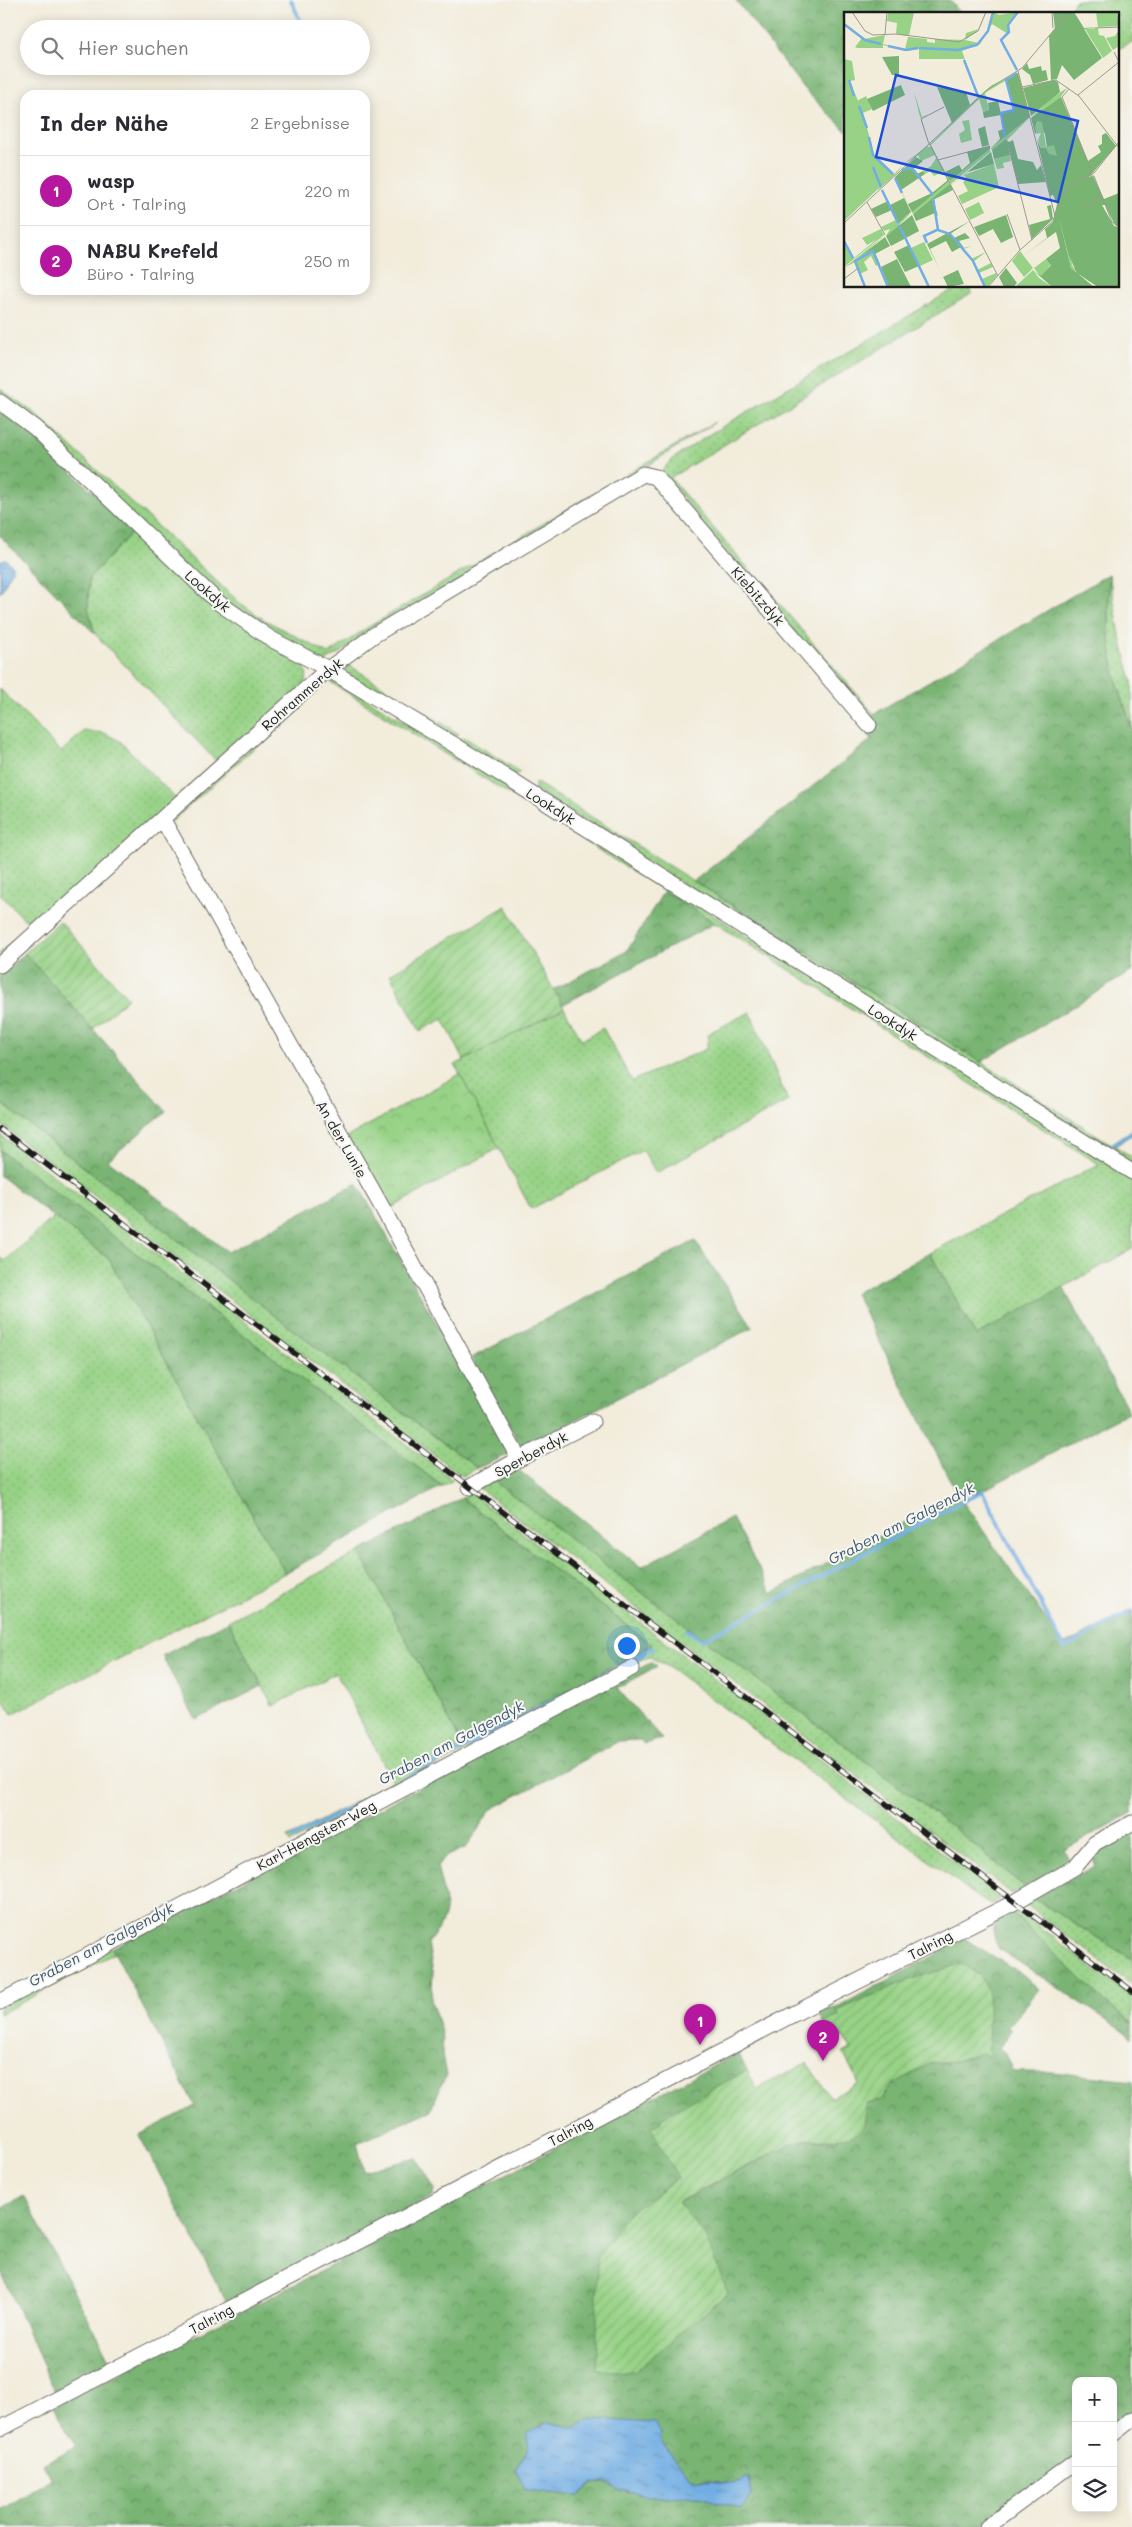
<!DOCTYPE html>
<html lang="de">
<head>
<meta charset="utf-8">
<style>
  body { margin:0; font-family:Mali,sans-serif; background:#f7f7f7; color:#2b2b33 }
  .controls { position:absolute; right:15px; bottom:15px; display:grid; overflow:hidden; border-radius:10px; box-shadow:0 2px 12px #0003 }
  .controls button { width:45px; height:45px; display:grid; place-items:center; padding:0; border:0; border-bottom:1px solid #e1e1e2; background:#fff; color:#2b2b33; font:25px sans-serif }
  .you { position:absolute; left:626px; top:1645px; width:18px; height:18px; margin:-12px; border:4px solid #fff; border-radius:50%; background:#1a73e8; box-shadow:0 0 0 8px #1a73e833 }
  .badge { display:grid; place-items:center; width:32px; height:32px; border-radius:50%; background:#b5179e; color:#fff; font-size:16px; font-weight:700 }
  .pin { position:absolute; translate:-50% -41px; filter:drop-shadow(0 1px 2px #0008) }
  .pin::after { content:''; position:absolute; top:26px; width:18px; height:15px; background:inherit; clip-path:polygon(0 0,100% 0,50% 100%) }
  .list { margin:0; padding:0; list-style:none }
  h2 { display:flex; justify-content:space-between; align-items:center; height:65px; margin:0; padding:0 20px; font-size:21px }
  h2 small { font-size:16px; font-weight:400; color:#7c7c81 }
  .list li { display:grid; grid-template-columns:32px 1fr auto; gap:15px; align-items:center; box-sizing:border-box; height:70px; padding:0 20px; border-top:1px solid #e1e1e2 }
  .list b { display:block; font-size:19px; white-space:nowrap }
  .list p { margin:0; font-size:16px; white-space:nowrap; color:#7c7c81 }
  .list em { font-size:16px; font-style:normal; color:#7c7c81 }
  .icon { flex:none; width:28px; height:28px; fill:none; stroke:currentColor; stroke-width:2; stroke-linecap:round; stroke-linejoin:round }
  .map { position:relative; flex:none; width:1132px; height:2527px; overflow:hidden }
  .search { position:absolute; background:#fff; box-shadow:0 2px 12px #0003; left:20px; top:20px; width:350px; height:55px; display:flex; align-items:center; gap:12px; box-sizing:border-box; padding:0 18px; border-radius:28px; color:#7c7c81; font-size:19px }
  .panel { position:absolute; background:#fff; box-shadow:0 2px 12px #0003; left:20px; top:90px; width:350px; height:205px; border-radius:15px }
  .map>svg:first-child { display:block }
  .grass { fill:url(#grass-dots); stroke:#5a7751 }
  .forest { fill:url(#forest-crowns); stroke:#4a6848; fill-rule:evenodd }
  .park { fill:url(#park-crowns); stroke:#5a7751 }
  .garden { fill:url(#garden-furrows); stroke:#5a7751 }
  .water { fill:url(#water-ripples); stroke:#476580 }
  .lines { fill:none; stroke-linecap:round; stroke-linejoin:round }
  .stream { stroke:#72aee3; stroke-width:4 }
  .minor-casing { stroke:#67655f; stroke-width:17 }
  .minor { stroke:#fff; stroke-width:15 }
  .rail-casing { stroke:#1c1c1c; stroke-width:5.5 }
  .rail { stroke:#f6f6f2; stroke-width:4; stroke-dasharray:11; stroke-linecap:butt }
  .labels { text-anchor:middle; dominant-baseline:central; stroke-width:4; stroke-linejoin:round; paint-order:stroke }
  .street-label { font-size:14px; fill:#1c1c1c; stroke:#f6f6f2 }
  .water-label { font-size:15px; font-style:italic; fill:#3e566c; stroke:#f6f6f2 }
  .inset-river { fill:none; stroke:#72aee3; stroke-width:2.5 }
  .inset-road { fill:none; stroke:#9c998f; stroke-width:1 }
  .view { fill:#1d4ed8; fill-opacity:0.15; stroke:#1d4ed8; stroke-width:2.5 }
  .inset-edge { fill:none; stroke:#1c1c1c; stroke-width:2.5 }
</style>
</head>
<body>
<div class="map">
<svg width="1132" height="2527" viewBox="0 0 1132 2527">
  <defs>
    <pattern id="grass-dots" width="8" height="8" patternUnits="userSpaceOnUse" patternTransform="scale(1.25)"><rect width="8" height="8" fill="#97d286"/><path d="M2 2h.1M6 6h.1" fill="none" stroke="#82b473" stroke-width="1.8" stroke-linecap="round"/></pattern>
    <pattern id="forest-crowns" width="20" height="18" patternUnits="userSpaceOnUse" patternTransform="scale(1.25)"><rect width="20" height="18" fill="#79b473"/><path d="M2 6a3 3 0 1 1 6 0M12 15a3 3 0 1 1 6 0" fill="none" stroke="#62925e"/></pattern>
    <pattern id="park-crowns" width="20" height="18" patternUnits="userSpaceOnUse" patternTransform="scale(1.25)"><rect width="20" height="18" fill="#97d286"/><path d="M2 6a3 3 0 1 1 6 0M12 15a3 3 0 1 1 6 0" fill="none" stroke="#82b473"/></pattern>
    <pattern id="garden-furrows" width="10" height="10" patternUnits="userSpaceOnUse" patternTransform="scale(1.25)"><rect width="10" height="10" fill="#97d286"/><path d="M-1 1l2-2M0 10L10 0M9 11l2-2" fill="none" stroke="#82b473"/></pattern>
    <pattern id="water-ripples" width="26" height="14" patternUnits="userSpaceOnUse" patternTransform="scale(1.25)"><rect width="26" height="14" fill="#72aee3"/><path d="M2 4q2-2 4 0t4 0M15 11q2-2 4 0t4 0" fill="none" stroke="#5d8db7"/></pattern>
  </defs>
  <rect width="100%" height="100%" fill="#f6f6f2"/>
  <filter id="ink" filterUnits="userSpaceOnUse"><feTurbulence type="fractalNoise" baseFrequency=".02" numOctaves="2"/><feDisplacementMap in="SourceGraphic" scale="10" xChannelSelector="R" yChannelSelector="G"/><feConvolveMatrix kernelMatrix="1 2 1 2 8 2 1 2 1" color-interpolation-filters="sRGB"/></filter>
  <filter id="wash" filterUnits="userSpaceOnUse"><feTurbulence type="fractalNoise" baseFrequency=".0096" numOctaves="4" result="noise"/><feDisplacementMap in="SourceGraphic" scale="20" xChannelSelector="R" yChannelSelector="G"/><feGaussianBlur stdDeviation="1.12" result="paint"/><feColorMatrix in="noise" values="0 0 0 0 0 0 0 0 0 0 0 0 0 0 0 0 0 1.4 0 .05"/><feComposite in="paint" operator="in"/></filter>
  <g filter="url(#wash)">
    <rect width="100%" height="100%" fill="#f2ecdb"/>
    <path class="grass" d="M1076 0H1132V42L1118 49V14H1066Z
      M959 286H966L972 293 670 478 754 575 743 572 661 471 674 458 710 434Z
      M0 389 36 414 240 603 265 620 329 654 367 628 715 422 638 472 326 661 315 658 214 595 0 395Z
      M134 530 300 661C307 669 308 675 305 685L0 959V952L31 926 0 894V689L61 752 84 731 104 733 120 741 175 798 216 761 95 634 88 608 89 578Z
      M1109 574 1120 635 1132 681V729L1115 676 1109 634Z
      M763 585 874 714 870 718 767 600Z
      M344 662 459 734 451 737 347 674Z
      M334 678 1132 1177V1249L976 1336 930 1253 1099 1164 329 681 171 822 172 818 327 679Z
      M464 737 520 772 514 776 461 743Z
      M535 782 619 834 609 836 535 790Z
      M620 835 1111 1144 1132 1130V1135L1115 1146 1132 1157V1167L617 842Z
      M564 1008 582 1040 603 1028 632 1081 706 1049 709 1033 750 1012 788 1101 656 1173 643 1150 531 1209 455 1065Z
      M0 1102 297 1333 477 1468 462 1476 0 1124Z
      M0 1135 453 1480 442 1486 438 1483 0 1150Z
      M54 1217 108 1258 285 1573 12 1714 0 1693V1257L5 1261Z
      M494 1481 950 1825 1025 1887 1012 1894 479 1488Z
      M470 1493 1002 1898 992 1904 982 1900 669 1667 650 1657 635 1661 291 1843 288 1838 393 1782 336 1673 273 1706 228 1621 359 1552 463 1746 652 1645 462 1498Z
      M1033 1898 1132 1959V1985L1024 1903Z
      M1014 1908 1132 1997V2023L1106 2003 1010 1911Z
      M112 1948 115 1953 0 2014V2007Z"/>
    <path class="forest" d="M736 0H950L961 14H846V131L804 89Z
      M0 408 14 418 134 530 89 578 88 608 95 634 0 536Z
      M1109 574V634L1115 676 1132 729V971L981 1062 694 881 872 739 862 727 874 714Z
      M664 891 715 923 562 1005 553 990 627 951Z
      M25 953 166 1111 108 1160 228 1252 357 1183 510 1454 477 1468 297 1333 0 1102V976Z
      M0 1150 442 1486 285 1573 108 1258 0 1176Z
      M695 1241 753 1327 522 1448 471 1358Z
      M930 1253 976 1336 1063 1287 1129 1412 984 1490 958 1495 1064 1645 1132 1610V1813L1064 1850 1071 1863 1025 1887 950 1825 494 1481 517 1469 641 1567 732 1518 772 1593 957 1494 855 1293Z
      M462 1498 652 1645 463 1746 359 1552Z
      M228 1621 262 1686 196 1720 162 1656Z
      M652 1662 657 1666 617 1688 662 1739 644 1744 640 1740 619 1741 490 1810 467 1847 447 1856 437 1866C445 1904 454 1911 428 1943L433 1973 431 2001 443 2038 442 2055 446 2075 430 2111 357 2143 364 2171 417 2158 434 2188 433 2196 227 2303 139 2135 195 2106 112 1948 295 1854Z
      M1132 1832V1959L1033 1898 1096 1866 1090 1854Z
      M1010 1911 1106 2003 1132 2023V2039L1124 2031 999 1949C990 1932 992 1920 1010 1911Z
      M960 1936 1016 1970 1039 1989 1008 2027 1011 2030 999 2048 1005 2053 1013 2072H1053L1132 2081V2415L1113 2429V2381H1076V2457L979 2527H0V2511L52 2478 43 2465 76 2447 53 2407 327 2268 738 2053 747 2070 662 2118 678 2178 625 2216 705 2236 678 2203 788 2145 806 2140H837L865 2103 881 2100 892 2085 930 2063 955 2061 980 2053 837 2011 839 2016 824 2023 818 2011 836 2008 939 1953ZM593 2419 661 2433 660 2441 692 2479 734 2484 742 2509 701 2496 652 2497 627 2492 605 2482 593 2484 578 2496 525 2490 516 2470 527 2450 550 2422 573 2428Z
      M24 2196 111 2363 55 2392 0 2269V2209Z"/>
    <path class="park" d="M460 1074 499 1148 388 1210 347 1137Z"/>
    <path class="garden" d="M506 906 564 1008 464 1060 443 1019 420 1031 390 974Z
      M60 921 128 998 93 1029 25 953Z
      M960 1964 980 1975 988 1991 989 2056 980 2053 955 2061 930 2063 892 2085 881 2100 865 2103C874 2146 834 2137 807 2140 801 2141 794 2144 788 2145L678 2202 705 2236 728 2293 634 2372 597 2370V2259L625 2216 678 2178 651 2128 661 2122V2118L747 2070 757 2089 807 2063 831 2098 859 2083 843 2053 851 2049 845 2037 831 2036 824 2023 839 2016 837 2011 906 1981Z"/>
    <path class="water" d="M6 559 12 565V571L0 593V561Z
      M592 2419 655 2423 661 2433 660 2441 692 2479 734 2484 749 2477 752 2496 742 2509 701 2496 653 2497 627 2492 605 2482 593 2484 578 2496 525 2490 516 2470 527 2450 528 2432 550 2422 573 2428Z"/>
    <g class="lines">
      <path class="stream" d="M291 0 303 27
        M1114 1144 1132 1132
        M687 1630 702 1640 982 1491 1064 1648 1132 1612
        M635 1658 653 1648
        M293 1838 620 1666"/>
    </g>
  </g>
  <g filter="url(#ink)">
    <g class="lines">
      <g class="minor-casing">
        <path id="minor" d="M0 402 35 428 219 603 271 639 328 669 453 744 1132 1172
          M163 820 378 1200 519 1459
          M0 965 328 669 374 635 643 474 656 477 869 725
          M470 1487 519 1459 592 1422
          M0 2002 632 1668
          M0 2429 809 2006 1015 1902 1075 1867 1095 1843 1132 1823
          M1113 2434 1132 2419
          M987 2527 1076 2461"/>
      </g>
      <use href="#minor" class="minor"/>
      <g class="rail-casing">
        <path id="rail" d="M0 1129 1132 1991"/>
      </g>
      <use href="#rail" class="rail"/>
    </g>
  </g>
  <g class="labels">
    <g class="street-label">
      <text transform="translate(208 591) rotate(41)">Lookdyk</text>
      <text transform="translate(758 596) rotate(49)">Kiebitzdyk</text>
      <text transform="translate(302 694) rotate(-41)">Rohrammerdyk</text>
      <text transform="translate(551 806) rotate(32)">Lookdyk</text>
      <text transform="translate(893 1022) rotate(32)">Lookdyk</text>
      <text transform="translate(342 1139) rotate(60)">An der Lunie</text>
      <text transform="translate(531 1454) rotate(-28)">Sperberdyk</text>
      <text transform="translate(316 1835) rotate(-28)">Karl-Hengsten-Weg</text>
      <text transform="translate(930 1945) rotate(-27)">Talring</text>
      <text transform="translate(570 2131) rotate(-28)">Talring</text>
      <text transform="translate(211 2319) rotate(-28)">Talring</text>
    </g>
    <g class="water-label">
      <text transform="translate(901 1523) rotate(-27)">Graben am Galgendyk</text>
      <text transform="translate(451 1742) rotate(-28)">Graben am Galgendyk</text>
      <text transform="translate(101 1944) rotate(-28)">Graben am Galgendyk</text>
    </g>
  </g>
  <g transform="translate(844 12)">
    <rect width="275" height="275" fill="#f2ecdb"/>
    <path d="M44 0H70L65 24 52 22 53 11 43 9ZM141 0 137 13 135 17 131 21 121 28 135 31 143 19 149 0 155 3 174 0 165 13V21L158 28 173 59 157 28 164 22 148 12 136 32 118 39 134 85 148 73 174 61 141 81 145 98 139 100 135 87 87 133 106 169 146 137V140L107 172 105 169 106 172 90 186 95 218 107 222 127 247 142 240 129 250 133 258 147 251 149 255 135 261 138 267 152 261 153 264 143 275H140L127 247 106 222 94 218 80 225 83 232 80 224 94 217 89 186 69 202 51 165 68 199 88 181 68 156 55 159 68 156 89 182 104 170 99 159 90 164 86 159 81 162 79 159 87 154 92 146 91 143 77 149 74 143 60 152 50 164 34 178 36 175 29 158 27 142 34 168H40L36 162 42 165 48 163 29 144 17 102 5 105 7 113 4 131 12 133V137V133L4 132 0 151V131L3 127 0 126V119H4L5 113 0 108V65L5 66 13 89 22 84 28 97 19 101 29 143 50 162 62 150 85 133 75 101 70 80 78 105 87 101 78 106 77 105 85 132 84 135H87L86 132 134 85 120 47H75V37L62 39 39 33V36H13L11 35 18 26 6 18 0 11 20 27 41 23 39 32 61 37 64 25 83 27V30L91 31V27L121 28 122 21 135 17ZM252 0H273L275 14 254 15ZM254 16 255 23 260 24 268 39 259 46 241 17ZM275 18V34L269 38 262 26 271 24ZM223 76 216 86 187 106 207 86ZM186 105 163 128 167 149 159 151 160 156 153 157 150 147 166 143 161 128 148 138 147 136ZM125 108 128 128 117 131 115 122 121 118 118 109ZM150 152 155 175 118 192 114 184 124 179 119 170 123 167 120 163ZM135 190 140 201 126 208 121 197ZM67 201 55 213 67 236 80 230 89 248 76 254 86 275 55 214 42 224 46 217 40 219 37 215 52 208 54 210ZM215 206 229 255 254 275 227 256ZM37 217 40 223 0 255V228L10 246 33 227 23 233 18 226ZM40 224 20 242 30 239 34 247 45 275 36 252 32 254 27 244 20 250 24 258 16 262 20 275 11 250 0 256ZM176 239 189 256 180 265 168 249ZM202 247 207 252 197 265 190 256ZM189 258 195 266 208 275H171Z" fill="#97d286"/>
    <path d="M209 0H230L240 16 254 15 240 17 258 46 230 68 218 53 213 67 207 68 205 24 211 17ZM55 44V63H48L38 45ZM183 51 185 57 197 54 198 59 202 58 204 68 189 72 186 63 178 57ZM174 61 186 105 147 136 156 127 154 119 160 117 157 103 140 106 139 100 145 98 144 91 154 89 157 102 169 98 162 68ZM210 68 214 70 216 80 187 104 179 76ZM57 73 61 83 29 99 23 87ZM93 75 122 80 126 93 108 111ZM217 85 244 149 257 140 254 134 258 132V123L262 121 272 134 245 165 249 164 260 187 275 181V215L271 213 261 193H258L270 214 275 215V275H254L233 261 225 244 215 206 227 256 250 275H208L189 258 197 264 207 253 202 247 216 236 212 220 180 243 203 226 201 217 209 210 213 192 209 183 206 184 193 128 197 136 203 135 201 122 197 115 191 122 187 106ZM141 114 145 133 138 135 134 117ZM162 127 166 143 150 147 148 138ZM163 128 165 130 169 128 174 147 189 150 193 158 197 153 202 170 174 172ZM146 134V137L106 169 101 160 115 153 118 158 126 151 123 140ZM147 140 150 152 124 160 108 173ZM72 145 79 149 69 157 73 162 79 159 81 162 57 178 51 165ZM50 165 67 200 54 211 48 198 32 205 27 197 44 189 46 193 60 186ZM104 168V170L68 200 64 192 88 181ZM106 172 109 178 89 188 94 204 91 201 72 209 69 202ZM207 193 209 207 188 227 185 213 206 207 203 194ZM68 203 75 219 47 234 42 224ZM162 203 169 225 157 231 149 217 135 224 130 215ZM126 209 106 222 110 226 121 221 126 226 115 229 120 236 128 234 119 237 117 235 108 240 102 229 86 237 99 265 114 258 120 272 104 275 83 232ZM41 225 46 234 31 242 29 238 18 243ZM65 233 75 254 61 260 50 240ZM53 247 67 275H45L37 255ZM162 256 173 271 169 275H160L155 265Z" fill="#79b473"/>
    <path d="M0 47 8 49 11 68 6 69 20 104 30 143 50 162 0 209Z" fill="#97d286"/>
    <path d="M193 109 198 110 202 135 210 133 213 144 205 142 201 135 197 136 194 128 197 121 192 122 191 115Z" fill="#97d286"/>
    <path class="inset-river" d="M0 12 21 28 37 32M44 34 62 38 74 36M75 36 114 38 133 33 144 19 149 0M120 48 134 84M173 58 157 28 165 20 164 13 174 0M5 68 10 84M15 94 23 116M25 125 29 143 49 162M161 125 157 101 170 98 162 68 173 61M29 155 37 175M58 158 68 156 89 183M51 166 58 181M38 178 54 211M89 186 94 218 106 222 129 249 141 275M55 213 85 275M0 229 9 246M83 231 80 224 93 218M21 275 11 249 29 239 44 275"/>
    <path class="inset-road" d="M8 0 21 19 29 23 52 22 115 30 134 19 142 0M208 0 209 16M251 16 275 15M41 22 43 0M174 59 211 204M178 75 212 68 235 84 275 136M225 77 218 85 247 158 246 163M234 83 275 50 270 40M100 95 77 107 84 129 154 264M163 129 188 228M94 148 146 134M246 164H250L268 210 275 215M23 190 41 223M239 196 249 191 256 181M163 202 176 238M0 211 144 77 178 56 225 0M0 267 13 257M144 275 176 238 209 209 216 187 224 176 250 161 275 130"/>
    <path class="view" d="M52 63 234 109 214 190 32 145Z"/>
    <rect width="275" height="275" class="inset-edge"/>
  </g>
</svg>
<div class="controls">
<button>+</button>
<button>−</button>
<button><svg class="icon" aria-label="layers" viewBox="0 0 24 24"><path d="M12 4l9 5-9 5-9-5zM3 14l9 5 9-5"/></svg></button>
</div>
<div class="you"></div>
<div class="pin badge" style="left:700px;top:2045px">1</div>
<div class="pin badge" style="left:823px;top:2061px">2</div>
<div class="search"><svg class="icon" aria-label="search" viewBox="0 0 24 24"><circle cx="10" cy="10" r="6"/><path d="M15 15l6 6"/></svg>Hier suchen</div>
<section class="panel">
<h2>In der Nähe<small>2 Ergebnisse</small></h2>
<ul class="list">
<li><span class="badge">1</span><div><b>wasp</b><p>Ort · Talring</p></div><em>220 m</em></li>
<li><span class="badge">2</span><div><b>NABU Krefeld</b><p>Büro · Talring</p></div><em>250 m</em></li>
</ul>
</section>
</div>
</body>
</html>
